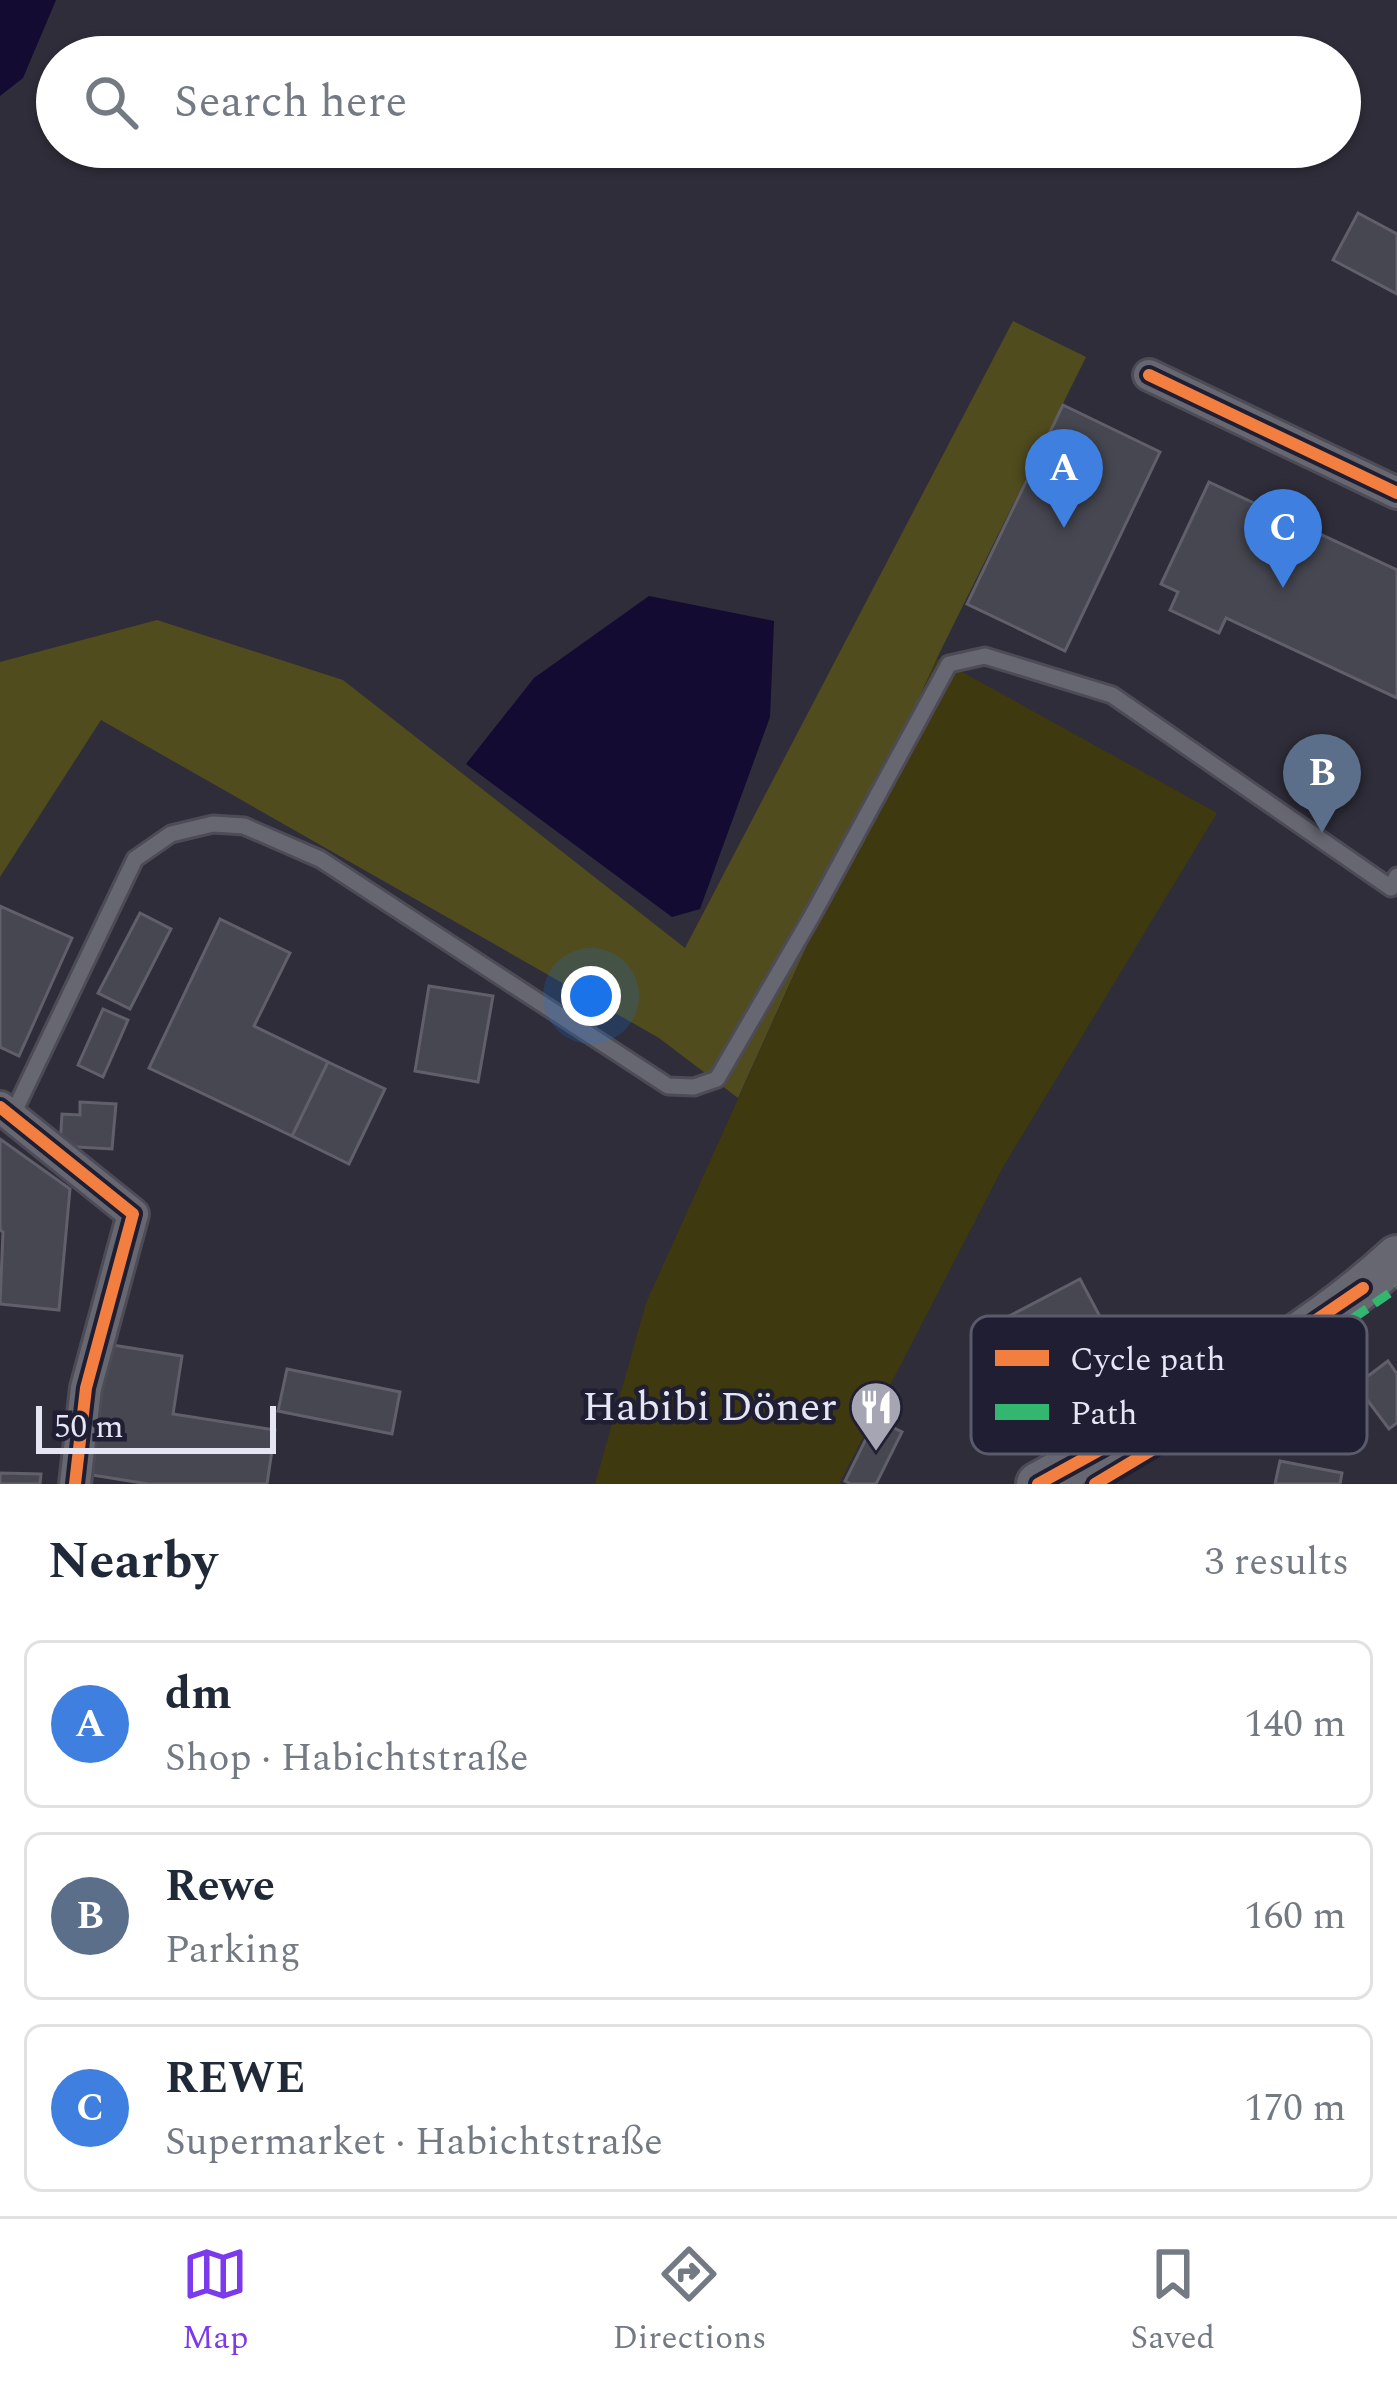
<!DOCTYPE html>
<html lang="en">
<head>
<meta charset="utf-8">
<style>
  body { margin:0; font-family:Spectral,serif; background:#f2f2f3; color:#1f2937 }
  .scale { position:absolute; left:36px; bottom:30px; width:240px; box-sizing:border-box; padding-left:12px; border:6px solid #e5e5f4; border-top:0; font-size:33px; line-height:42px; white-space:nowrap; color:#e5e5f4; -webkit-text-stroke:9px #1f1e33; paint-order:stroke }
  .you { position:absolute; left:591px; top:996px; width:42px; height:42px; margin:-30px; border:9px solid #fff; border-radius:50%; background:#1a73e8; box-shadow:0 0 0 18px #1a73e833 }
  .badge { display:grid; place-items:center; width:78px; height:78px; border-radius:50%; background:#7c3aed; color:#fff; font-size:39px; font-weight:700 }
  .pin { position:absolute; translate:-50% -99px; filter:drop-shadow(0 3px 6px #0008) }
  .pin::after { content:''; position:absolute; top:63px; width:42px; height:36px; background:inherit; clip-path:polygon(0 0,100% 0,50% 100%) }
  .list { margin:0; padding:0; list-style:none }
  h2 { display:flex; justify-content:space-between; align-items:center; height:156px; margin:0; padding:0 48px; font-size:51px }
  h2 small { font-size:39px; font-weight:400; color:#747a83 }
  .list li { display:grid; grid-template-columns:78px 1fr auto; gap:36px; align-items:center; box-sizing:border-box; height:168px; margin:0 24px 24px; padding:0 24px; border:3px solid #e0e1e3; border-radius:18px }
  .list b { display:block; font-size:45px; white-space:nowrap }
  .list p { margin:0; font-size:39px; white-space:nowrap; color:#747a83 }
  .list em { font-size:39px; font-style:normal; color:#747a83 }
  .icon { flex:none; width:66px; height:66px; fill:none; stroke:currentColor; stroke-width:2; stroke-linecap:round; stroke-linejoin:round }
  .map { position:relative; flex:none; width:1397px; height:1484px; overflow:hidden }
  .search { position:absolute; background:#fff; box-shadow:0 3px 9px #0004; left:36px; right:36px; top:36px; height:132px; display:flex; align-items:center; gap:30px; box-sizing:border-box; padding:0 42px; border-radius:66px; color:#747a83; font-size:45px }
  .sheet { height:732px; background:#fff }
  nav { display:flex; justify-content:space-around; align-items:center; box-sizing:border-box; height:168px; border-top:3px solid #e0e1e3; background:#fff; font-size:33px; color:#747a83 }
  nav a { display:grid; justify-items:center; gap:6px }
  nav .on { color:#7c3aed }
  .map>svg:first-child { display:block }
  .green { fill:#3e390f }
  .forest { fill:#514c1e }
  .water { fill:#130b31 }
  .building { fill:#474751; stroke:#605f6a; stroke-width:3 }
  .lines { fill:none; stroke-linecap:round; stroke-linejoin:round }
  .service-casing { stroke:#4c4b56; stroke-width:21 }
  .minor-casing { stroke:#4c4b56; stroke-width:36 }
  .secondary-casing { stroke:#4c4b56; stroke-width:48 }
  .service { stroke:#676771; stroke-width:15 }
  .minor { stroke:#676771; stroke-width:30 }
  .secondary { stroke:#676771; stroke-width:42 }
  .quiet { stroke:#33b770; stroke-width:9; stroke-dasharray:18 9; stroke-linecap:butt }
  .cycleway-casing { stroke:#1f1e33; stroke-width:20 }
  .cycleway { stroke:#f27e40; stroke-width:12 }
  .labels { text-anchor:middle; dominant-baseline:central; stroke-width:9; stroke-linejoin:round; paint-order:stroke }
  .poi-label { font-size:42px; fill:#e5e5f4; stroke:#1f1e33; text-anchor:end }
  .key { fill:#1f1e33; stroke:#5a5a6d; stroke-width:3 }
  .key-label { font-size:33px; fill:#e5e5f4 }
</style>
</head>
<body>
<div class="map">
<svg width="1397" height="1484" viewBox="0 0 1397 1484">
  <rect width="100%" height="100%" fill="#2e2d39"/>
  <path class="green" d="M937 658 1217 813 1003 1167 839 1484H595L646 1303Z"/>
  <path class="forest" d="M1013 321 1086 357 937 658 738 1098 659 1038 101 720 0 877V662L157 620 343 680 685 948Z"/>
  <path class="water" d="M0 0H56L23 78 0 96Z
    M649 596 774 621 770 717 700 909 672 917 466 764 534 678Z"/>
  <path class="building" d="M1358 213 1397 234V294L1333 260Z
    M1063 405 1160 452 1065 651 967 604Z
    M1209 482 1397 570V698L1226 618 1219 633 1170 610 1178 592 1161 584Z
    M0 906 72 938 19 1056 0 1047Z
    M140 913 171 929 130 1009 98 993Z
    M220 919 290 953 254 1026 328 1062 292 1136 149 1068Z
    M429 986 493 996 478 1082 415 1071Z
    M103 1009 128 1020 103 1077 78 1065Z
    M328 1062 385 1089 349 1164 292 1136Z
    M80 1102 116 1104 112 1149 60 1146 62 1114 80 1115Z
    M0 1139 70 1189 59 1310 0 1304 3 1232 0 1230Z
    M1080 1279 1122 1358 1017 1413 975 1334Z
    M106 1344 182 1356 173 1414 275 1430 267 1484H148L86 1474Z
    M1388 1361 1397 1374V1423L1389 1429 1356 1385Z
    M287 1369 400 1392 392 1434 278 1411Z
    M876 1419 902 1432 876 1484H851L845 1481Z
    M1280 1461 1342 1473 1340 1484H1275Z
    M0 1473 41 1474 40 1484H0Z"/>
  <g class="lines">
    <g class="service-casing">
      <path id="service" d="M12 1116 135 859 171 834 213 824 244 826 320 859 668 1086 694 1087 717 1079 813 914 949 664 985 656 1112 695 1391 888 1397 876"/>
    </g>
    <g class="minor-casing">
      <path id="minor" d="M1149 375 1397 493
        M0 1107 133 1214 86 1388 75 1484"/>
    </g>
    <g class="secondary-casing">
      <path id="secondary" d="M1038 1484C1161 1416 1293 1353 1397 1257"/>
    </g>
    <use href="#service" class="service"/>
    <use href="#minor" class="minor"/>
    <use href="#secondary" class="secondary"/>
    <path class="quiet" d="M1263 1380 1397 1288"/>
    <g class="cycleway-casing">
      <path id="cycleway" d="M1149 375 1397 493
        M0 1107 133 1214 86 1388 75 1484
        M1038 1484 1234 1376 1363 1288
        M1095 1484 1222 1408 1268 1376"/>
    </g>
    <use href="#cycleway" class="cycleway"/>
  </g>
  <defs>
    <g id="restaurant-pin" transform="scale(2.7)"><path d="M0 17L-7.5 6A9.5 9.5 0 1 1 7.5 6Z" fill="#a5a5b3" stroke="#1f1e33"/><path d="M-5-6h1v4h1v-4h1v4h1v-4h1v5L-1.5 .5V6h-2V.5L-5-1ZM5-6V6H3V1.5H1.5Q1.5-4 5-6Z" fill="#fff"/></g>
  </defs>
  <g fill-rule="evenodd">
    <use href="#restaurant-pin" x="876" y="1407"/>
  </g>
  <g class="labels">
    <g class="poi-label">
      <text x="837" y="1407">Habibi Döner</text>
    </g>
  </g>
  <rect x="971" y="1316" width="396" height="138" rx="18" class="key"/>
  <rect x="995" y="1350" width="54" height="16" fill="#f27e40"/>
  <rect x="995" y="1404" width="54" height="16" fill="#33b770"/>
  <g class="key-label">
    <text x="1070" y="1370">Cycle path</text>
    <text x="1070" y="1424">Path</text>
  </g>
</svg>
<div class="scale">50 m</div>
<div class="you"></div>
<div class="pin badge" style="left:1064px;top:528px;background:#3f7fe0">A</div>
<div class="pin badge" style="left:1322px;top:833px;background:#5c6f8a">B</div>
<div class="pin badge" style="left:1283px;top:588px;background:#3f7fe0">C</div>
<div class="search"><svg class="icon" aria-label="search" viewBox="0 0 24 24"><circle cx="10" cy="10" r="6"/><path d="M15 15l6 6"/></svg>Search here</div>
</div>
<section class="sheet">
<h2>Nearby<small>3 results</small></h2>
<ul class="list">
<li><span class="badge" style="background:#3f7fe0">A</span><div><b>dm</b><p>Shop · Habichtstraße</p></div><em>140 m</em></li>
<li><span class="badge" style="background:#5c6f8a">B</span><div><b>Rewe</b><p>Parking</p></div><em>160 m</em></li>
<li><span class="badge" style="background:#3f7fe0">C</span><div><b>REWE</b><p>Supermarket · Habichtstraße</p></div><em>170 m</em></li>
</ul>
</section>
<nav>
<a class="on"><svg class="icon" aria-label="map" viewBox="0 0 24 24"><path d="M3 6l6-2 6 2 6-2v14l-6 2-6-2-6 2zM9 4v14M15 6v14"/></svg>Map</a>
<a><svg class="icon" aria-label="directions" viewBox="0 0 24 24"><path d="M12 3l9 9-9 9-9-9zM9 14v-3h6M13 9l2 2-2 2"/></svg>Directions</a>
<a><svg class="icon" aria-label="saved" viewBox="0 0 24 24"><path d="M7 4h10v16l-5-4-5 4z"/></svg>Saved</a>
</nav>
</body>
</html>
